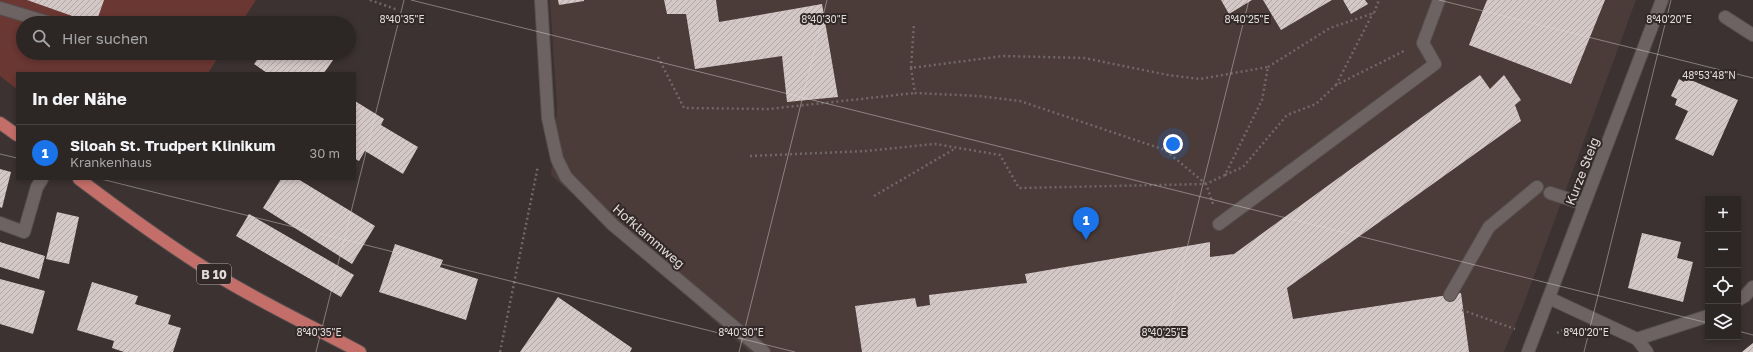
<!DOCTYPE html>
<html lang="de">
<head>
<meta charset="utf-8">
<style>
  body { margin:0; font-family:"Golos Text",sans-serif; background:#342e2d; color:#f1f3f6 }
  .controls { position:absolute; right:12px; bottom:12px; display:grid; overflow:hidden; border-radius:0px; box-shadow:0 2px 6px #0003 }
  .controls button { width:36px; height:36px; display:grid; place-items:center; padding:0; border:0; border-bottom:1px solid #484342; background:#2c2625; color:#f1f3f6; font:20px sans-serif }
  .you { position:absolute; left:1173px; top:144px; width:14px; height:14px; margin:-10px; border:3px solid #fff; border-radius:50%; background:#1a73e8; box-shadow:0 0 0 6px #1a73e833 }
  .badge { display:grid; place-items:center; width:26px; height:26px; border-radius:50%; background:#1a73e8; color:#fff; font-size:13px; font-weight:700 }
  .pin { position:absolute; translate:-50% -33px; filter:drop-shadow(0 1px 2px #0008) }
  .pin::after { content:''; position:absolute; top:21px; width:14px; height:12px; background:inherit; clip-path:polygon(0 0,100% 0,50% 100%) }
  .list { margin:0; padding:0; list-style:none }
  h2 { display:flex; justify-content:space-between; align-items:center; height:52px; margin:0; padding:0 16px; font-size:17px }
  h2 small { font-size:13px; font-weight:400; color:#a6a5a7 }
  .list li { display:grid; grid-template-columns:26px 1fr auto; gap:12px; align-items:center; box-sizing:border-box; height:56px; padding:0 16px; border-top:1px solid #484342 }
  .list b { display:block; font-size:15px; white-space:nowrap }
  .list p { margin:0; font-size:13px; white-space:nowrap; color:#a6a5a7 }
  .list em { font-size:13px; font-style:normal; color:#a6a5a7 }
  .icon { flex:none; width:22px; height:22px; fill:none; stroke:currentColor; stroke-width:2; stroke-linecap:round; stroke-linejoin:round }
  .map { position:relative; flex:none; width:1753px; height:352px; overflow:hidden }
  .search { position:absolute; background:#2c2625; box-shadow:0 2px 6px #0003; left:16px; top:16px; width:340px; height:44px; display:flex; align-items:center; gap:10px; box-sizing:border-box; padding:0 14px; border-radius:22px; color:#a6a5a7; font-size:15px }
  .panel { position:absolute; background:#2c2625; box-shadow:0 2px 6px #0003; left:16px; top:72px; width:340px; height:108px; border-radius:0px }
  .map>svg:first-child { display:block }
  .built { fill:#4b3b39 }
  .green { fill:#6a3732 }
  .building { fill:url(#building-hatch) }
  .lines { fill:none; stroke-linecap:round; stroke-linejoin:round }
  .lane-casing { stroke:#57504f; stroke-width:14 }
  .street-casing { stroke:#57504f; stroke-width:14 }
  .secondary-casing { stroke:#57504f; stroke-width:14 }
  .primary-casing { stroke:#57504f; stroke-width:14 }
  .path { stroke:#716867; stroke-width:2.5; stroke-dasharray:2 3; stroke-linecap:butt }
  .lane { stroke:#6d6362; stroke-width:12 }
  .street { stroke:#6d6362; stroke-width:12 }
  .secondary { stroke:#6d6362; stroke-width:12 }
  .primary { stroke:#c36e68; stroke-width:12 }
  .ticks { fill:none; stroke:#e0dad9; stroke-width:1; stroke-opacity:0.45 }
  .labels { text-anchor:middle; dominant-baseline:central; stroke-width:4; stroke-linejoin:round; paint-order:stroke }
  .shield { fill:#312827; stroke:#aca5a4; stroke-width:1 }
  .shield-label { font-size:12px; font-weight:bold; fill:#e0dad9 }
  .street-label { font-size:13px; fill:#e0dad9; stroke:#312827 }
  .ticks-label { font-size:10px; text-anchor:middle; fill:#e0dad9; stroke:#312827; stroke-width:4; stroke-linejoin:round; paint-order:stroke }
</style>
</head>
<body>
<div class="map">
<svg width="1753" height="352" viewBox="0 0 1753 352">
  <defs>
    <pattern id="building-hatch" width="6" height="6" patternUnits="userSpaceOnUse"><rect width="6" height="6" fill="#d4c8c7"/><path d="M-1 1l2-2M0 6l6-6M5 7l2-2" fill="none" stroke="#b0a6a6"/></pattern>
  </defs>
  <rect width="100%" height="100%" fill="#3b3231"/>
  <path class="built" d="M550 0H1636L1523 306 1504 352H749L551 175 557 107Z"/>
  <path class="green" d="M0 0H256L241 23H23V53H221L208 73H17V89L0 76Z"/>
  <path class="building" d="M27 0H104L96 23H92Z
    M558 0H584V1L559 5Z
    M664 0H716L719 22 822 4 838 97 787 102 782 56 695 69 686 14H667Z
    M1221 0H1252L1229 14Z
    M1263 0H1332L1281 30Z
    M1343 0H1365L1368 4 1351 14Z
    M1487 0H1605L1571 84 1469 45Z
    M262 53H338L324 73H267L254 64Z
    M1480 75 1490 89 1504 75 1521 100 1515 105 1521 121 1287 288 1293 319 1461 293 1469 352H862L855 306 915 298 917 307 930 305 929 295 1027 283 1025 274 1210 242V257L1234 254Z
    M1686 78 1738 100 1713 156 1675 139 1688 111 1675 105 1677 99 1671 96 1679 79 1684 82Z
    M355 101 384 119 381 125 418 147 403 174 365 151 359 161 355 159Z
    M0 169 11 172 2 208 0 207Z
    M281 179H298L375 226 352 264 263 208Z
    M57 212 79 217 69 264 46 259Z
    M249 214 354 275 341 297 236 236Z
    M1642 233 1681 242 1677 258 1693 262 1683 302 1628 288Z
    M0 242 45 256 39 279 0 267Z
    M395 244 443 260 440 267 478 279 466 320 379 292Z
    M0 279 45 291 33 334 0 324Z
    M92 282 138 296 135 304 171 315 168 324 181 328 173 352H124L112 348 114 341 77 330Z
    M558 297 632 348 630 352H520Z
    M1753 343V352H1742L1743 351Z"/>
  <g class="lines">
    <g class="lane-casing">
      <path id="lane" d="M541 0 548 118 557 159 566 177 613 225 764 352
        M0 8 50 23
        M1550 193 1584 204
        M0 223 24 232 37 187 42 179
        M1219 224 1435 64 1423 43 1439 0
        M1450 295 1489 227 1537 187"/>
    </g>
    <g class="street-casing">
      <path id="street" d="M1725 17 1753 35
        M1549 298 1637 339 1647 352
        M1738 300 1745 296 1753 287
        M1637 339 1708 316"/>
    </g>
    <g class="secondary-casing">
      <path id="secondary" d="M1528 352 1662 0"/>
    </g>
    <g class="primary-casing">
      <path id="primary" d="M0 123 17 135
        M79 179C124 213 170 247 218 276 264 304 313 327 360 352"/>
    </g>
    <path class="path" d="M370 0 398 10
      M658 57 684 108 769 109 915 93
      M1268 67 1330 28 1374 13 1379 0
      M911 68 914 23
      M1336 85 1373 13
      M750 156 866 151 935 144 1000 155 1019 188 1206 184
      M1225 175 1243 167 1287 115 1316 104 1336 85 1406 50
      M1206 184 1165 150 1020 101 979 96 915 93 911 68 1003 56 1084 58 1168 75 1200 79 1268 67 1262 100 1225 175 1206 184 1213 204
      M874 196 956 148
      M1462 310 1515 329
      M1557 333 1567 328
      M500 352 538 166"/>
    <use href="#lane" class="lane"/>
    <use href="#street" class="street"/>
    <use href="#secondary" class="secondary"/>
    <use href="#primary" class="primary"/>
  </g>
  <path class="ticks" d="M411 0 1708 323M1439 0 1753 78M0 154 17 158M101 179 795 352M1738 331 1753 335M316 352 404 0M739 352 827 0M1161 352 1249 0M1584 352 1671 0"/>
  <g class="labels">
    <rect class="shield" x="197" y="264" width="34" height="20" rx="3"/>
    <g class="shield-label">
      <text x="214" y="274">B 10</text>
    </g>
    <g class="street-label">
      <text transform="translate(1582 171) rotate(-69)">Kurze Steig</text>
      <text transform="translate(649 236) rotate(41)">Hofklammweg</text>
    </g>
  </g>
  <g class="ticks-label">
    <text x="402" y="23">8°40'35"E</text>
    <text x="824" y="23">8°40'30"E</text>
    <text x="1247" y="23">8°40'25"E</text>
    <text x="1669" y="23">8°40'20"E</text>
    <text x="1709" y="79">48°53'48"N</text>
    <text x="319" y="336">8°40'35"E</text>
    <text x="741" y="336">8°40'30"E</text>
    <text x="1164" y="336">8°40'25"E</text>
    <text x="1586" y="336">8°40'20"E</text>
  </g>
</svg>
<div class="controls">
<button>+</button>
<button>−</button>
<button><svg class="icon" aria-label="locate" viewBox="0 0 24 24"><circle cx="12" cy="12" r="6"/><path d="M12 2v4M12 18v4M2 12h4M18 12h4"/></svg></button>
<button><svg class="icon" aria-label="layers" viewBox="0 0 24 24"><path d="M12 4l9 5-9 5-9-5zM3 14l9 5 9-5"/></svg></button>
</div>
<div class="you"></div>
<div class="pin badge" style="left:1086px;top:240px">1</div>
<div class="search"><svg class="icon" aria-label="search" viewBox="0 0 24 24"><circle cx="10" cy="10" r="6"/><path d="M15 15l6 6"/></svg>Hier suchen</div>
<section class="panel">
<h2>In der Nähe<small></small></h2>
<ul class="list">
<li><span class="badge">1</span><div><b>Siloah St. Trudpert Klinikum</b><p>Krankenhaus</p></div><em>30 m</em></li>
</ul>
</section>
</div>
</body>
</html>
